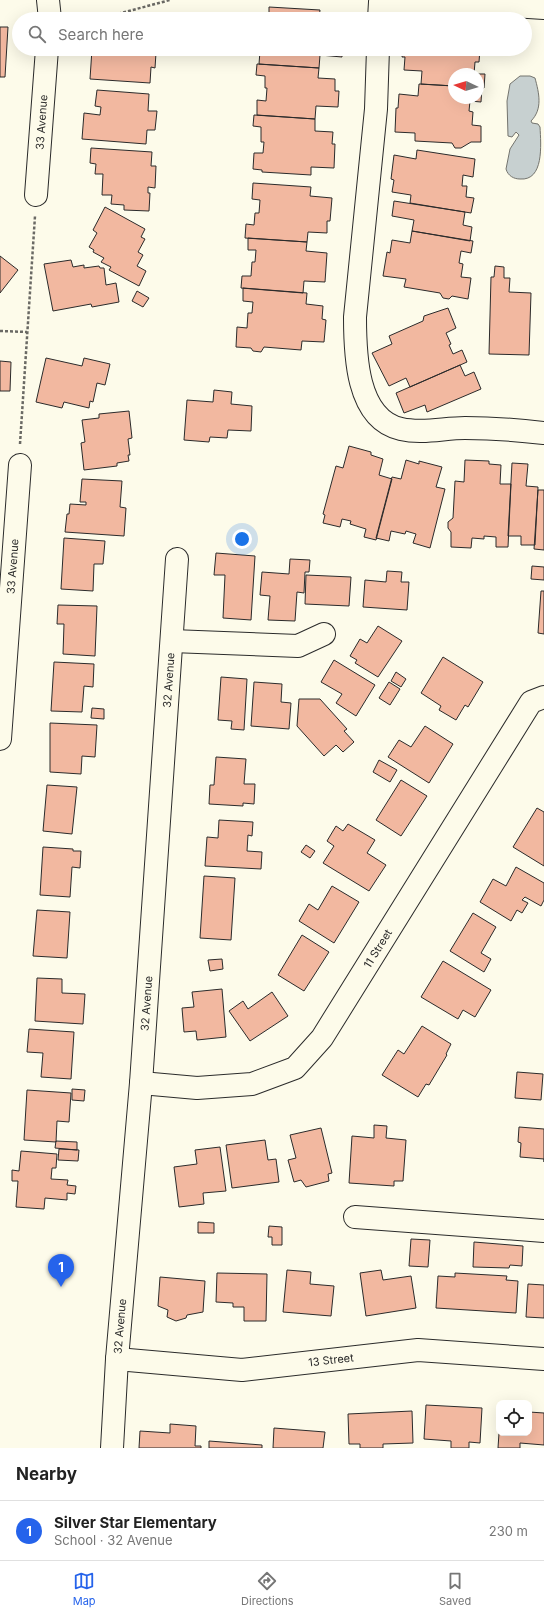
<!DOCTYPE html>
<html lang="en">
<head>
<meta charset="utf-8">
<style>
  body { margin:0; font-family:Inter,sans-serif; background:#f6f6f6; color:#222 }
  .controls { position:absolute; right:12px; bottom:12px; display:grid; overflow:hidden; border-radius:8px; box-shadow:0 4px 16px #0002 }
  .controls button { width:36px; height:36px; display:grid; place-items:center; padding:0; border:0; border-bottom:1px solid #e0e0e0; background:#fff; color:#222; font:20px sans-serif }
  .compass { position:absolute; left:448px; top:68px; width:36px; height:36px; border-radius:50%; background:#fff; box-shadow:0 4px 16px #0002; rotate:274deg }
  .you { position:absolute; left:242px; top:539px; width:14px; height:14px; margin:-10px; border:3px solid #fff; border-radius:50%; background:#1a73e8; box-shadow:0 0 0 6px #1a73e833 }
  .badge { display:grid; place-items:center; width:26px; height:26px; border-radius:50%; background:#2563eb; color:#fff; font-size:13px; font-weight:700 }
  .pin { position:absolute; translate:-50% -33px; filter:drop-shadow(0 1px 2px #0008) }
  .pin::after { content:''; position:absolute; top:21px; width:14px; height:12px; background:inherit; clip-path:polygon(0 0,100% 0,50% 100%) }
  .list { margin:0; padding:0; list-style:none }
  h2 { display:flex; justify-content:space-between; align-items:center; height:52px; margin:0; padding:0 16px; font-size:17px }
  h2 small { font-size:13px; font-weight:400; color:#767676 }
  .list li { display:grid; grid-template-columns:26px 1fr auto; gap:12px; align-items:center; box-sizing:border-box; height:60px; padding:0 16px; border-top:1px solid #e0e0e0 }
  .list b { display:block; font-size:15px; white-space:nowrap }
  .list p { margin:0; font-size:13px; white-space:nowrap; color:#767676 }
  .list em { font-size:13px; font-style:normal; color:#767676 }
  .icon { flex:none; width:22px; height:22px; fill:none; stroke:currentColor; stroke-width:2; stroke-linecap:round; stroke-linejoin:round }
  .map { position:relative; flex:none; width:544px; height:1448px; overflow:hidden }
  .search { position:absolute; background:#fff; box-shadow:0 4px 16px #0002; left:12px; right:12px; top:12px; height:44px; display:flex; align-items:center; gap:10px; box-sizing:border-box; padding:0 14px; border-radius:22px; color:#767676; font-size:15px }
  .sheet { height:112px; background:#fff }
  nav { display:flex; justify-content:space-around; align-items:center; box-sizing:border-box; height:56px; border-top:1px solid #e0e0e0; background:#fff; font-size:11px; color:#767676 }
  nav a { display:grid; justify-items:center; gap:2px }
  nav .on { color:#2563eb }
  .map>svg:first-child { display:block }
  .water { fill:#c7d0d0; stroke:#74746e }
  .building { fill:#f2b8a0; stroke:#2b2b2b }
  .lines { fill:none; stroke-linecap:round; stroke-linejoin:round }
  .minor-casing { stroke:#2b2b2b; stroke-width:24 }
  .path { stroke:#6a6964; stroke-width:2.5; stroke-dasharray:3 2; stroke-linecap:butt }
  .minor { stroke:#fdfbea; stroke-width:22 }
  .labels { text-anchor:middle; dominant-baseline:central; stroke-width:3; stroke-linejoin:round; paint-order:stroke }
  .street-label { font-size:11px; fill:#2b2b2b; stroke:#fdfbea }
</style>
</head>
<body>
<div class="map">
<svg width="544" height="1448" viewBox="0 0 544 1448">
  <rect width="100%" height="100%" fill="#fdfbea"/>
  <path class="water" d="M520 76H530L535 78C539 93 543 109 531 121L532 123 538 124 540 127C541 145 544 181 520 179 514 179 508 176 506 169L510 149 519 135 516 132 512 137 508 136 507 101 510 84Z"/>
  <path class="building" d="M269 7 320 10 319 19H324H269Z
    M0 27H8L5 77H0Z
    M92 49H159L158 53H156L155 68 151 67 150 83 90 79Z
    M270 49H342V57L320 55 319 68 259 64 260 51H270Z
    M403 49H480L479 62H475L474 74H477H454V86L421 84 422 71 404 70 405 57H402Z
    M257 64 319 68 318 78 335 79V91H339L338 107 316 106 315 119 257 115V100L266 101 267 88H265V76L256 75Z
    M478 74H485L484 88 478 87Z
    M419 84 454 86V98H478V87H482L481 102 470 101 469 111 473 112 472 125 481 126V142H471L461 148H455L452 143 415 141V133L395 132 396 108H398L399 94 418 96Z
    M97 90 149 94 148 111H157L155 130H147L146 144 82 139 84 113 100 115 101 107 95 106Z
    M254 115 315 119V131L333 132 332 144H335L334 168 311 167V175L262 172V170L253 169 254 153H263L264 142H261V127L253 126Z
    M91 148 152 152 151 166H156L155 188 148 187V193H150L149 211 124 210V205L111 204 112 195H102L103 174H95L96 164 90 163Z
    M417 150 475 159 473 177 463 175 462 186H467L466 197 474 198 471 213 410 203 411 195 392 192 394 180 391 179 394 155 416 159Z
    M253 183 311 187 310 196 332 198 330 221H327V233L308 232 307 242 245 238 246 224 254 225 255 213H259L260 200 252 199Z
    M394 201 465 212 463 225 472 227 470 241 412 231 414 220 392 216Z
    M105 207 145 229 141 237 145 239 138 252 143 255 137 266 146 271 139 286 109 270 111 267 101 262 104 258 93 252 94 250 89 247 97 233 93 230Z
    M412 231 473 241 471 253 461 251 459 263 463 264 461 277 471 278 468 299 452 296 449 299 443 298 440 293 404 287 406 279 383 276 387 252 390 253 392 240 410 243Z
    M248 238 307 242 306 251 327 253 325 282 304 281 303 293 241 288 242 276H251L252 262H255L256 250H248Z
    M0 256 18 270 0 293Z
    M71 260 73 267 84 265V268L99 266 100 268H104L106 285 116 283 119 302 92 307 91 304 53 311 44 264Z
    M495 266 504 267V278H510L509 292 531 293 529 355 489 354 491 277H494Z
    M243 288 307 293 306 304 323 306 322 319 326 320 324 342 302 341 301 350 264 347 261 352 253 351 251 348 236 347 237 327 247 328 248 313H252L253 302 243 301Z
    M137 291 149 298 143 307 132 301Z
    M448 308 456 328 446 333 451 344 449 345 453 354 462 350 467 362 410 387 406 378 389 386 372 353 392 344 389 336 423 321 424 316Z
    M46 358 82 366 84 358 110 364 105 385 97 383 93 402 90 401 89 408 64 402 62 408 36 402Z
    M0 361 11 362 10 391H0Z
    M460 365 465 376 474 372 481 389 427 412 425 405 404 413 396 393Z
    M214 390 232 392 231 404 252 406 251 431 228 430 227 438 210 437 209 442 184 440 187 400 213 402Z
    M129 411 132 438 128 439 130 455H128L129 461 117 463V466L84 470 81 443 85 442 82 420 99 418V414Z
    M349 446 371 452V455L383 459 379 475 392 479 376 540 364 537 366 529 350 524 351 521 342 519 340 527 323 523 325 515 323 514 336 466 343 468Z
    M406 460 419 464V461L442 467 436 487 445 489 430 548 413 543 416 534 406 531 405 534 391 531 389 541 376 538 392 477 401 479Z
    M465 460 489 461V464L501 465 500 484H511L508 547H496V537L484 536V539L472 538 471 548 451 547V532L448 528V522L453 518 455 481 464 482Z
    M512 463 528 464 526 486 538 487 535 545H521V536H508Z
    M82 479 122 481 120 507 126 508 124 536 65 532 67 514H69L70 504 86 505V502H80Z
    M538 490H544V550L534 549Z
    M64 538 105 541 103 564H94L93 591 61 589Z
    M216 553 255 556 251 620 223 618 225 575H214Z
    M290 559 310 560 309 572H305L304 593 297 592 295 621 268 620 270 596 260 595 262 572 289 574Z
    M532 566 544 567V580L531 579Z
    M387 571 402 572 401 582H409L407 610 363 607 365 580 386 582Z
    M306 575 351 577 349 606 305 604Z
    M541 591H544V634L538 633Z
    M58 605 97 606 95 656 63 654 64 624H57Z
    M378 626 402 641 378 677 355 663 357 660 350 656 360 639 367 643Z
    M443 657 483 682 468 707 465 705 456 720 439 710 441 706 421 693Z
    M334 660 375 685 356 716 336 703 342 694 321 682Z
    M54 662 94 664 93 687 84 686 82 712 51 711Z
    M396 672 406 679 401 687 391 681Z
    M221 677 247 679 244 730 231 729 232 721 218 720Z
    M254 682 282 684 281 702 291 703 289 729 251 726Z
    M389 682 400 689 390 705 379 698Z
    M299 699H320L347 729 344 731 354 742 343 752 336 745 324 756 297 726Z
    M92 708 104 709V719L91 718Z
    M50 723 97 725 95 757 82 756 81 774 50 772Z
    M425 726 453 744 429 783 388 757 399 740 411 747Z
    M216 757 246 759 244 784H255L254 804 243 803V806L209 804 210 785H214Z
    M379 760 397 770 390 782 373 772Z
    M401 780 427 796 401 836 376 820Z
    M47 785 77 787 72 834 43 831Z
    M537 808 544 812V866L513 847Z
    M219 820 253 822 252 836 248 835 247 851 262 852 261 869 205 866 207 837 218 838Z
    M348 824 375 840 367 853 386 865 369 891 323 863 334 846 327 841 336 826 343 831Z
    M306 845 315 851 310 858 301 852Z
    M43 847 73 849V851H81L80 868 72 867 70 897 40 895Z
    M516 867 544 883V900L541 906 525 897 522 900 528 903 522 913 517 910 511 921 480 902 493 879 506 886Z
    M204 876 235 878 231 940 200 938Z
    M332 886 359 902 334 943 299 921 309 904 318 910Z
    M37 910 70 912 67 958 33 956Z
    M473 913 496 927 481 953 491 959 484 972 450 951Z
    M302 935 329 952 304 991 278 975Z
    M222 959 223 969 210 971 208 960Z
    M443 961 491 990 475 1017 463 1010 458 1019 421 997Z
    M37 978 62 979V993L85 994 83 1024 35 1021Z
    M222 989 226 1037 197 1040 196 1031 184 1032 182 1008 194 1007 192 992Z
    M272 992 288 1016 250 1041 229 1011 243 1001 248 1009Z
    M422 1026 451 1044 446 1054 447 1055 429 1085 426 1084 418 1097 382 1075 398 1050 404 1054Z
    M29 1029 74 1032 71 1079 41 1077 43 1053 27 1052Z
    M517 1072 543 1074 541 1100 515 1098Z
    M72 1089 85 1090 84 1101 72 1100Z
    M27 1090 71 1093 69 1122 57 1121 56 1142 24 1140Z
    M374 1125 387 1126 386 1138 406 1140 403 1181H394V1186L349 1183 352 1136 374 1138Z
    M519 1127 544 1129V1162V1159L520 1157 521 1143 518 1142Z
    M321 1128 332 1173 328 1174 329 1181 306 1187 301 1180 294 1182 288 1160 296 1158 290 1135Z
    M265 1140 268 1160 276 1159 279 1182 232 1188 226 1145Z
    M56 1141 77 1142V1150L55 1148Z
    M220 1147 226 1191 203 1193 204 1204 179 1207 174 1167 197 1164 195 1150Z
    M59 1149 79 1150 78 1161 58 1160Z
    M21 1151 57 1154 56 1168H52L51 1179 68 1180 67 1185 76 1186 75 1194 67 1193V1200L45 1198 44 1209 16 1207 18 1181H12V1170L19 1171Z
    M198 1222 214 1223V1233H198Z
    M269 1226 282 1227V1245H272V1237H268Z
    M411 1239 430 1240 428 1267 409 1266Z
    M474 1242 523 1246 522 1266 510 1265 509 1268 473 1267Z
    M287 1270 311 1272 310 1284 334 1286 331 1316 283 1312Z
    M381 1270 383 1280 411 1276 416 1308 366 1316 360 1273Z
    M217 1273 267 1274 266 1321H244V1307H233V1303L216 1302Z
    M455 1273 507 1276 506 1280 518 1281 516 1313 436 1308 438 1276 455 1277Z
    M160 1277 205 1281 203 1312 187 1315 186 1318 176 1321 167 1317 168 1310 158 1306Z
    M528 1284 544 1285V1318L526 1317Z
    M426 1405 482 1408 480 1443 469 1442V1448H451V1441L424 1439Z
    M412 1411 413 1443 383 1444V1448H360V1444H349L348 1414Z
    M529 1412 544 1413V1445L520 1443V1448H498L499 1433H529Z
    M170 1424 196 1426 195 1446H201V1448H139L140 1431 170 1433Z
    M274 1428 325 1432 323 1448H273Z
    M209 1441 262 1445V1448H209Z"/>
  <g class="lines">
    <g class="minor-casing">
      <g id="minor">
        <path d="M48 0 50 19"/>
        <path d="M379 19 380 2 429 1 544 8"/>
        <path d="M378 49 376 109 355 317C355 353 356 419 401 429 422 434 444 428 465 428 491 428 518 430 544 433"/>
        <path id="s1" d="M36 195 47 49"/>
        <path d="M172 641 298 646 324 634"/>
        <path id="s2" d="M0 739 20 465"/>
        <path id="s3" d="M141 1083 197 1088 252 1084 295 1068 322 1038 531 702 544 697"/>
        <path d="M355 1217 544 1231"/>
        <path id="s4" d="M117 1359 242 1370 418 1350 544 1359"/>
        <path id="s5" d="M112 1448 117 1359 141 1083 177 559"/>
      </g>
    </g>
    <path class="path" d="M99 19 170 0
      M0 331 27 332
      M20 444 35 216"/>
    <use href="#minor" class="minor"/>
  </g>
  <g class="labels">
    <g class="street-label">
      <text stroke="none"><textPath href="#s1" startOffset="73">33 Avenue</textPath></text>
      <text stroke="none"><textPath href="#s2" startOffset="173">33 Avenue</textPath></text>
      <text stroke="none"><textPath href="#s5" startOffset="770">32 Avenue</textPath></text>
      <text stroke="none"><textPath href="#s3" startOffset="303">11 Street</textPath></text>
      <text stroke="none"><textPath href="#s5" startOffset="446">32 Avenue</textPath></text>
      <text stroke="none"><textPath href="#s5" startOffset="122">32 Avenue</textPath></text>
      <text stroke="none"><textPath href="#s4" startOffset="215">13 Street</textPath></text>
    </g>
  </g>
</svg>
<div class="controls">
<button><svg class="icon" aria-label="locate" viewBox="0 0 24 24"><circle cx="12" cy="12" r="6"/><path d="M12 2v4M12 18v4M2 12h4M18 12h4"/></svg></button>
</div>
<svg class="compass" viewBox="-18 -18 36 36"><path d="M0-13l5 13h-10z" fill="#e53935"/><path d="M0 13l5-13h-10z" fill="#767676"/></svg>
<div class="you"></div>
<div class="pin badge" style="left:61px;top:1287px">1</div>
<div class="search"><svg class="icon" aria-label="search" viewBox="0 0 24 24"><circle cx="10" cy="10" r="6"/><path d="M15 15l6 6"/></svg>Search here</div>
</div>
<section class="sheet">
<h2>Nearby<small></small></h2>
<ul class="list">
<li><span class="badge">1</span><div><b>Silver Star Elementary</b><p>School · 32 Avenue</p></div><em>230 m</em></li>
</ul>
</section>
<nav>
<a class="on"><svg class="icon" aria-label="map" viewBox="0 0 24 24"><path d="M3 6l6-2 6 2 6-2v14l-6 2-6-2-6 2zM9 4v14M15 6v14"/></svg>Map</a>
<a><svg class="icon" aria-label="directions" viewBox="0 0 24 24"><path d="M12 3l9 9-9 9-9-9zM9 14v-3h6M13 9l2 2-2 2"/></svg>Directions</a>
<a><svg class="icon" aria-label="saved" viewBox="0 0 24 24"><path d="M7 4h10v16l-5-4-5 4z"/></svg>Saved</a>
</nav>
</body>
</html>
